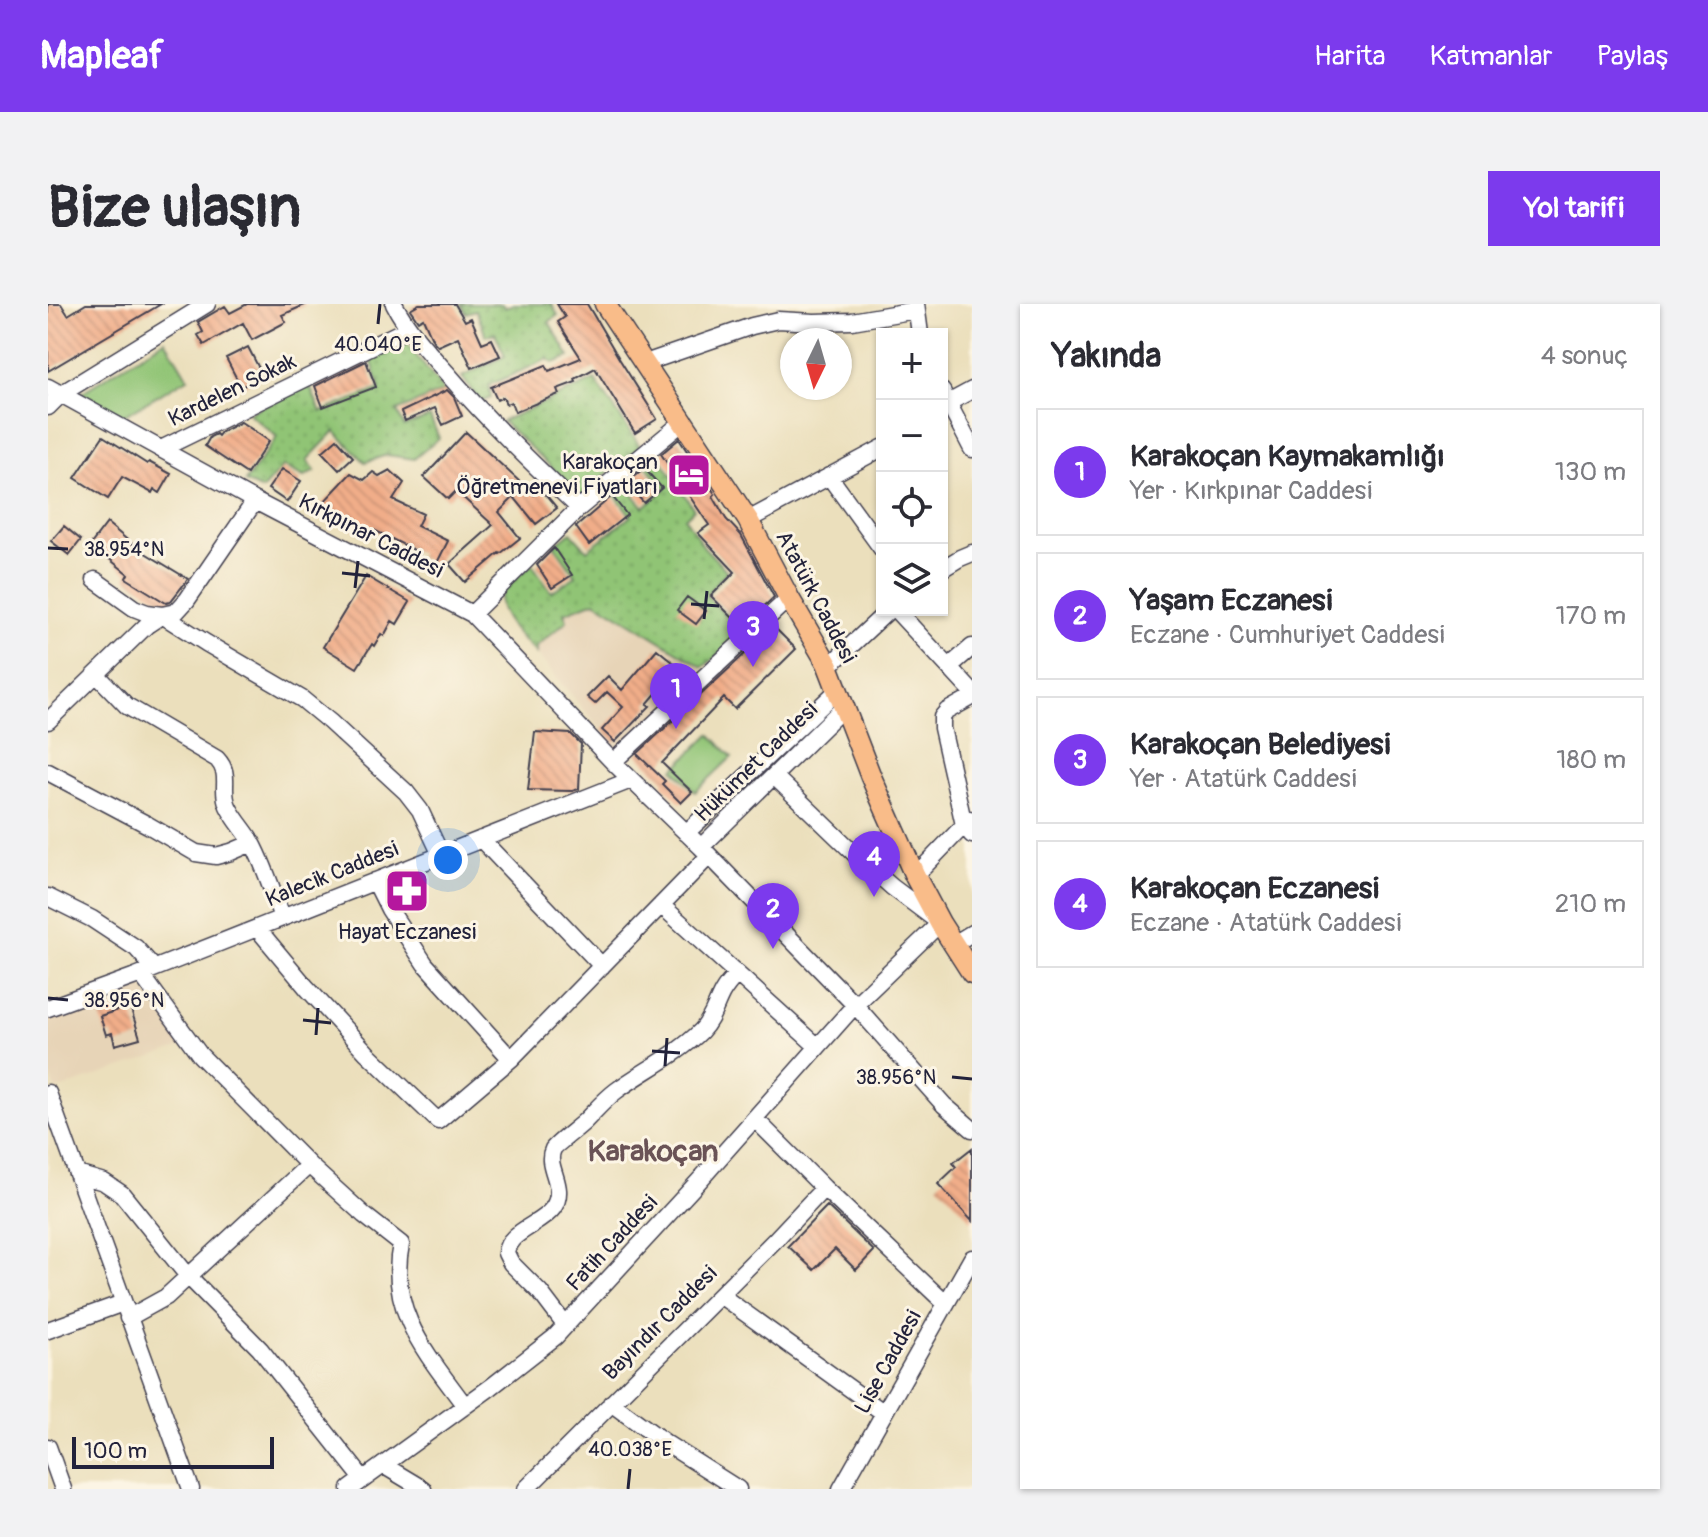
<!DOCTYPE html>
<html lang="tr">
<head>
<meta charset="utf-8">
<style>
  body { margin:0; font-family:Pangolin,sans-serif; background:#f2f2f3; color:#2b2b33 }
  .controls { position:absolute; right:24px; top:24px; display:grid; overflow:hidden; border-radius:0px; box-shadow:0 2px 6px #0004 }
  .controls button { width:72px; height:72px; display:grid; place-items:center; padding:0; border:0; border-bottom:2px solid #e1e1e2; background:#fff; color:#2b2b33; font:40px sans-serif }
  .compass { position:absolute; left:732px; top:24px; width:72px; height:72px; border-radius:50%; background:#fff; box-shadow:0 2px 6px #0004; rotate:185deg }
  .scale { position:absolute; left:24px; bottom:20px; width:202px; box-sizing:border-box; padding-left:8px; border:4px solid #22223b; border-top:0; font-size:22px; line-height:28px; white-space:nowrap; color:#22223b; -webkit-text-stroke:6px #fcf5e5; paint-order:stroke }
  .you { position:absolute; left:400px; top:556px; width:28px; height:28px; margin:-20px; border:6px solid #fff; border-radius:50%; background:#1a73e8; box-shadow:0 0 0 12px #1a73e833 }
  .badge { display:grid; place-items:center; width:52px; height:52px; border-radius:50%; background:#7c3aed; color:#fff; font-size:26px; font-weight:700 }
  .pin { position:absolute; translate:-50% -66px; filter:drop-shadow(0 2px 4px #0008) }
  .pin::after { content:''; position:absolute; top:42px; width:28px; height:24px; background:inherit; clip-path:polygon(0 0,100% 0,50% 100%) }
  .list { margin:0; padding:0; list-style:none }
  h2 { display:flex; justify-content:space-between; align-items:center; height:104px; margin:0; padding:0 32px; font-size:34px }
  h2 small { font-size:26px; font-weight:400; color:#7c7c81 }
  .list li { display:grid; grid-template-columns:52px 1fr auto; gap:24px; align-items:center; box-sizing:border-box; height:128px; margin:0 16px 16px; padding:0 16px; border:2px solid #e1e1e2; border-radius:0px }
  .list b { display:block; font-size:30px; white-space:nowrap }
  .list p { margin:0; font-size:26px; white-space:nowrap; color:#7c7c81 }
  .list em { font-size:26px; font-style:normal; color:#7c7c81 }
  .icon { flex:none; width:44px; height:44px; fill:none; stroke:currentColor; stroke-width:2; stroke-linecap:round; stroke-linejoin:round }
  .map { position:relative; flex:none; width:924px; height:1185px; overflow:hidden; border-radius:0px }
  header { display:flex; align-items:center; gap:48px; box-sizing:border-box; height:112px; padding:0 40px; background:#7c3aed; color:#fff }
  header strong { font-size:38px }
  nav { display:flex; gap:44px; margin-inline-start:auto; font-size:28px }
  .intro { display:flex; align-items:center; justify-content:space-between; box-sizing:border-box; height:192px; padding:0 48px }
  h1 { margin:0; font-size:56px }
  .button { padding:20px 36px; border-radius:0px; background:#7c3aed; color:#fff; font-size:28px; font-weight:700 }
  main { display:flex; gap:48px; padding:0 48px }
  aside { flex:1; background:#fff; border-radius:0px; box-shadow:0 2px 6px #0004 }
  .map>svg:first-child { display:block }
  .built { fill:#e7d4b7 }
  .grass { fill:url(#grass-dots); stroke:#597358; stroke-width:2 }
  .park { fill:#90c475; stroke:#597358; stroke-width:2 }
  .building { fill:url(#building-back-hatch) }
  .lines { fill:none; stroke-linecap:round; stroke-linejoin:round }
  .minor-casing { stroke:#403e4e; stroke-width:19 }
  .major-casing { stroke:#403e4e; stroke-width:23 }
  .minor { stroke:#fff; stroke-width:16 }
  .major { stroke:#f9bc89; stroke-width:20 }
  .ticks { fill:none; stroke:#22223b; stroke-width:3 }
  .labels { text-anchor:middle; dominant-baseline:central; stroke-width:6; stroke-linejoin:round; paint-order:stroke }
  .street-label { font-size:22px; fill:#22223b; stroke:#fcf5e5 }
  .poi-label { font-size:22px; fill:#22223b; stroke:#fcf5e5; text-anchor:end }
  .district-label { font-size:30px; font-weight:bold; fill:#6a5356; stroke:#fcf5e5 }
  .ticks-label { font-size:20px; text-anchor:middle; fill:#22223b; stroke:#fcf5e5; stroke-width:6; stroke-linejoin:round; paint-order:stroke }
</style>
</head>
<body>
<header>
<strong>Mapleaf</strong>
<nav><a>Harita</a><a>Katmanlar</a><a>Paylaş</a></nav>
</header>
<div class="intro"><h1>Bize ulaşın</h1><a class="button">Yol tarifi</a></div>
<main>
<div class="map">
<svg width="924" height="1185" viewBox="0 0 924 1185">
  <defs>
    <pattern id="grass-dots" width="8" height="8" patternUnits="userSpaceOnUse" patternTransform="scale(2)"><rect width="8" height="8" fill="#90c475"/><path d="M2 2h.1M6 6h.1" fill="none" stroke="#7ca866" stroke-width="1.8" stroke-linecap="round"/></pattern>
    <pattern id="building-back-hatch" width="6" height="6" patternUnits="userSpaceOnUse" patternTransform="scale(2)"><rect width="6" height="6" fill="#f1ad89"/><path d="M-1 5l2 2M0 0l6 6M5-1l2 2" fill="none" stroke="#ce9577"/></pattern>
  </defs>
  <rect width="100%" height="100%" fill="#fcf5e5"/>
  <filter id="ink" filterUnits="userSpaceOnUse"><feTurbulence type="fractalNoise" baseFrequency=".0125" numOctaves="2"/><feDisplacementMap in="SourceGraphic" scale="16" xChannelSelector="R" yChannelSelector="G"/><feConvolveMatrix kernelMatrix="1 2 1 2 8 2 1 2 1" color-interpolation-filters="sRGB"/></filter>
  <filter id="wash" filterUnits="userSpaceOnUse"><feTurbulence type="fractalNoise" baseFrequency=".006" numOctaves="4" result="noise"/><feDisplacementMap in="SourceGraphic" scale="32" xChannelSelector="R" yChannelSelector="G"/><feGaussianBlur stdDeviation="1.8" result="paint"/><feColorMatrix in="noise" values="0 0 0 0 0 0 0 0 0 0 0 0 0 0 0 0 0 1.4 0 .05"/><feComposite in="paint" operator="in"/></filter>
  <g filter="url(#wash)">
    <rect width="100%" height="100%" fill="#ebdfbc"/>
    <path class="built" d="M547 297 614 335 655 363 571 447 488 349V342L519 317 516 309Z
      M91 677 136 742 8 786 0 763V711Z"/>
    <path class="grass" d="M413 0H454L457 4 465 0H503L510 11 501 18 522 53 506 59 500 55 441 81 443 94 432 98 414 73 457 52 447 29 438 32 428 6 418 9Z
      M359 40 396 87 349 107 356 122 382 113 391 134 366 155 339 151 317 158 287 127 259 156 267 167 256 173 235 162 214 186 197 178 229 133 200 109 261 80 273 108 332 85 323 55Z
      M547 76 592 142 533 191 454 117Z
      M609 149 646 205 637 214 656 243 679 267 658 291 696 331 655 363 547 297 516 309 519 317 488 342V349C475 335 441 307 456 287 464 277 475 268 484 260L503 288 528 272 506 241 523 228 539 246 583 212 567 191 578 182 596 203 617 185 596 159Z"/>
    <path class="park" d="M117 36 140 74 75 112 33 89Z
      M662 430 684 453 647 488 626 465Z"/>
    <g id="blocks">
      <path class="building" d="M0 0H13L20 11 38 0H113L0 67Z
        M199 0H259L234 11 238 18 204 36 195 19 156 41 150 31 155 28 150 18 177 2 182 9Z
        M371 0H407L417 17 423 14 434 39 444 35 452 52 424 64 410 33 390 42 385 37 375 14 370 17 362 5Z
        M509 0H539L572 56 609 115 587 129 547 64 527 75 528 78 509 85 511 90 467 108 463 98 458 100 455 93 449 96 443 83 498 61 501 67 533 54 510 18 517 13Z
        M200 43 215 72 193 83 178 54Z
        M318 57 328 83 275 103 267 82Z
        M399 86 406 93 414 112 395 121 387 104 357 117 353 108Z
        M193 118 221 137 199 170 157 142 162 133 168 130 170 132 173 128Z
        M418 128 486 191 493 185 509 204 488 220 466 193 451 208 472 234 452 250 451 249 417 278 401 260 445 221 408 187 400 195 376 173Z
        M55 132 99 160 101 158 123 170 112 189 106 185 104 189 74 173 60 195 27 174Z
        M289 135 305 153 291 166 274 148Z
        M631 135 667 190 665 192 678 215 693 231 726 293 694 323 663 292 687 268 650 229 661 221 613 150Z
        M596 164 614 184 596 199 578 179Z
        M234 165 253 177 239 198 220 185Z
        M342 166 356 179 345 196 375 210 369 222 400 237 388 261 371 253 372 249 324 225 318 233 272 202 303 169 316 176 325 168 331 172Z
        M564 192 579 211 541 241 528 223Z
        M59 219 89 244 140 275 122 298 118 299 78 274 80 270 43 240Z
        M16 222 33 236 21 251 3 237Z
        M506 244 524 271 504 284 489 261Z
        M318 272 362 298 349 320 344 317 336 332 333 330 326 342 324 340 309 364 275 343Z
        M639 293 658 307 648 320 629 306Z
        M726 323 748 345 687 405 676 394 614 459 644 488 633 499 614 480 617 477 589 450Z
        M609 345 626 359 619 368 623 372 599 400 602 402 567 438 554 426 575 403 559 388 547 400 539 393 560 372 574 386Z
        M487 428 523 430 533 440 531 485 524 487 480 486Z
        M82 702 92 734 67 741 64 729 58 731 52 712Z
        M924 844V917L890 880 908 863 905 859Z
        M779 902 826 947 808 966 787 945 766 966 740 942Z"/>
    </g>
  </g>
  <g filter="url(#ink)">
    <use href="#blocks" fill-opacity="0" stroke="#403e4e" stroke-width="2"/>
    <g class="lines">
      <g class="minor-casing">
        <path id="minor" d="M346 0C359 25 379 47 398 68 439 116 485 160 531 204
          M868 0 872 30
          M597 59 704 22 730 16 766 18 804 17 868 6
          M0 83 207 197 424 310 565 458 653 543 807 701 896 801 924 825
          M894 87 924 145
          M900 99 924 86
          M0 103 13 90 159 0
          M113 145 361 24
          M781 172 834 245
          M700 216 834 144
          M894 265 912 254 924 249
          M47 276 86 304 99 309 114 311 158 339 254 395 282 418 358 488 372 506 393 551
          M848 306 924 388
          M424 310 531 204 636 117
          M780 363 841 306
          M901 363 924 343
          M49 371 79 402 169 455C184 471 172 484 180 502 186 515 197 526 204 538 217 562 225 588 234 614
          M924 393 899 407 894 413V424L916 521 924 531
          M0 417 99 321 114 311 128 308 139 296 207 197
          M565 458 741 294
          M0 468 100 521 148 549 168 552 183 548 204 539
          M638 529 789 387
          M433 535 554 662
          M653 543 795 404
          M867 572 922 515
          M327 577 341 605 377 660 463 755
          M0 593 44 615 88 644 106 664
          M613 601 770 743
          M209 624 259 684 319 749 390 817 463 755 661 552
          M906 640 924 629
          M0 704 85 673 583 476
          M0 789 143 1185
          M707 815 776 884 898 1000
          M261 861 316 911 353 940C339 1007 380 1051 417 1102
          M29 870 56 878 74 890 140 972 212 1045 315 1175
          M672 991 836 1109
          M80 1014 118 993 261 861 152 751 93 670
          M517 1021 492 988 463 959 458 949C460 927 493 921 505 904 520 882 496 863 505 845 507 841 531 823 537 817 547 807 556 796 568 787 595 767 629 751 653 727 664 716 667 702 674 689 678 682 683 676 689 670
          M0 1026 75 999
          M563 1099 619 1140 690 1185
          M0 1143 15 1185
          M335 1161 375 1185
          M302 1185 443 1083 507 1033 650 878 807 701 892 619 844 583 809 552 726 472
          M478 1185 726 937 776 884
          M793 1185 924 954"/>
      </g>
      <g class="major-casing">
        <path id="major" d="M557 0 700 216 741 294 779 359 823 473 867 572 892 619 924 669"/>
      </g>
      <use href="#minor" class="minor"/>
      <use href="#major" class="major"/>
    </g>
  </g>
  <path class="ticks" d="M330 20 332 0M0 244 20 245M294 269 322 272M307 284 310 257M643 300 671 302M656 315 659 287M0 694 20 696M255 716 283 719M268 731 270 704M604 747 632 749M617 762 619 734M904 773 924 775M580 1185 582 1165"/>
  <defs>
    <g id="hotel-square" transform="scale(2.3)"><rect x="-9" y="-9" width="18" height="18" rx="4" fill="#b5179e" stroke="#fcf5e5"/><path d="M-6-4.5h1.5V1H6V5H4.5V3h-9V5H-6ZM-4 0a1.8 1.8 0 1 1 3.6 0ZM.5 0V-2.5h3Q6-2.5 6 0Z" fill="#fff"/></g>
    <g id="pharmacy-square" transform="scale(2.3)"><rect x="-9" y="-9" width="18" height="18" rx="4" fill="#b5179e" stroke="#fcf5e5"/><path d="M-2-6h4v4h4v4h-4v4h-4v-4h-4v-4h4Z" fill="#fff"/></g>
  </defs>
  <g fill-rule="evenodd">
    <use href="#hotel-square" x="641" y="171"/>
    <use href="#pharmacy-square" x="359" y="587"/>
  </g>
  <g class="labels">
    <g class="street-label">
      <text transform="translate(184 86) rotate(-26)">Kardelen Sokak</text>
      <text transform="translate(323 232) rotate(27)">Kırkpınar Caddesi</text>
      <text transform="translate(768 293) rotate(62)">Atatürk Caddesi</text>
      <text transform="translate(708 458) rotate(-44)">Hükümet Caddesi</text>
      <text transform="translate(284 570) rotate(-22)">Kalecik Caddesi</text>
      <text transform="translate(564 939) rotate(-47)">Fatih Caddesi</text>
      <text transform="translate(612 1019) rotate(-45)">Bayındır Caddesi</text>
      <text transform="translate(840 1058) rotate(-61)">Lise Caddesi</text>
    </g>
    <g class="poi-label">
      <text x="610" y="158">Karakoçan<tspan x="610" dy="25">Öğretmenevi Fiyatları</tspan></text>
      <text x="359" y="628" text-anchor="middle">Hayat Eczanesi</text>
    </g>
    <g class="district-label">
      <text x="605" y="847">Karakoçan</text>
    </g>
  </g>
  <g class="ticks-label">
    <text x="330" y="47">40.040°E</text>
    <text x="76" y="252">38.954°N</text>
    <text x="76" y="703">38.956°N</text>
    <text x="848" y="780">38.956°N</text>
    <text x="582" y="1152">40.038°E</text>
  </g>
</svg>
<div class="controls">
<button>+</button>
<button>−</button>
<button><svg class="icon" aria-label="locate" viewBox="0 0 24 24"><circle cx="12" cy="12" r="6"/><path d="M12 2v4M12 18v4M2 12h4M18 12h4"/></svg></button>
<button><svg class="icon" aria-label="layers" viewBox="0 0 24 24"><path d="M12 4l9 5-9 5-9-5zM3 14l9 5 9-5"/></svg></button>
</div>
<svg class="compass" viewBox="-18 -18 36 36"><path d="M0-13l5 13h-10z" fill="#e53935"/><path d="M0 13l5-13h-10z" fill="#7c7c81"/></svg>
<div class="scale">100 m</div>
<div class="you"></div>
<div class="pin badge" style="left:628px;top:425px">1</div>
<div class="pin badge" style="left:725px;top:645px">2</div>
<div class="pin badge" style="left:705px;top:363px">3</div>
<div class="pin badge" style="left:826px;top:593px">4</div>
</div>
<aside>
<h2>Yakında<small>4 sonuç</small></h2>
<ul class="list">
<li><span class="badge">1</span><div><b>Karakoçan Kaymakamlığı</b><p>Yer · Kırkpınar Caddesi</p></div><em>130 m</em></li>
<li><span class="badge">2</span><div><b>Yaşam Eczanesi</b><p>Eczane · Cumhuriyet Caddesi</p></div><em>170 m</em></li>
<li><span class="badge">3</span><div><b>Karakoçan Belediyesi</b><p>Yer · Atatürk Caddesi</p></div><em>180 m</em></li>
<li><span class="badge">4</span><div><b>Karakoçan Eczanesi</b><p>Eczane · Atatürk Caddesi</p></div><em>210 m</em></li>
</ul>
</aside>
</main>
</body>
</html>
